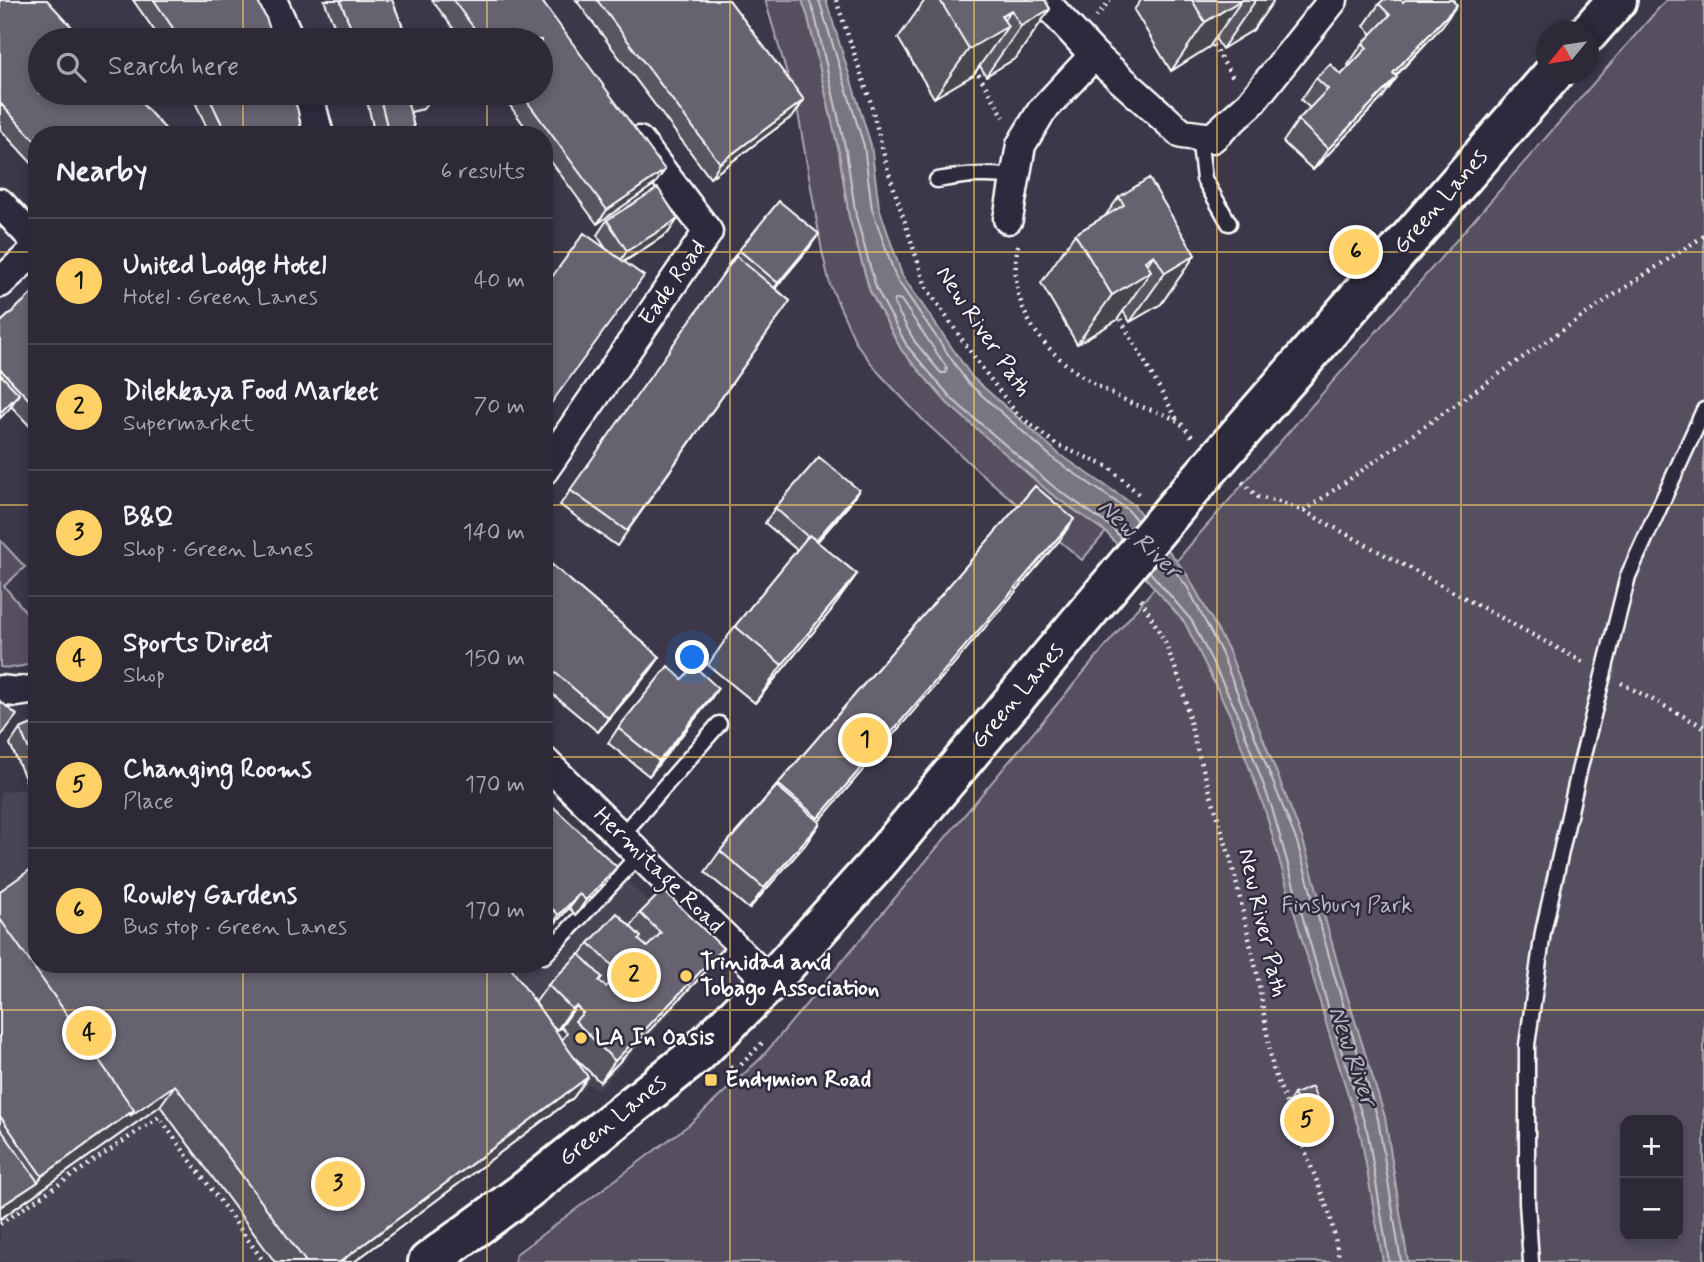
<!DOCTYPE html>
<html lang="en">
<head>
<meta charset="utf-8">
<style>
  body { margin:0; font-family:Mynerve,sans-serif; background:#393542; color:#f1f3f6 }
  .controls { position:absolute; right:21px; bottom:21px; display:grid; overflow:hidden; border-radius:14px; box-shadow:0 4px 10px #0003 }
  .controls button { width:63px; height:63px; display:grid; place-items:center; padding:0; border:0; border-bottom:2px solid #484552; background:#2d2937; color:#f1f3f6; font:35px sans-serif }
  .compass { position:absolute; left:1536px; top:21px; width:63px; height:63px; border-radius:50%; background:#2d2937; box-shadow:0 4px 10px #0003; rotate:240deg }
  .you { position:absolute; left:693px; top:658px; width:24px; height:24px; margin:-18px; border:5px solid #fff; border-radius:50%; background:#1a73e8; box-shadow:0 0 0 10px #1a73e833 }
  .badge { display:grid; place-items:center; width:46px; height:46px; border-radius:50%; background:#ffd166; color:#111; font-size:23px; font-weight:700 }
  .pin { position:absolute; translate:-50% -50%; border:4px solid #fff; box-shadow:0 2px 7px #0006 }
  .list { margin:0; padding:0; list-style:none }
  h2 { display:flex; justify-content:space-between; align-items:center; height:91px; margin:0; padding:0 28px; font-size:30px }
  h2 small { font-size:23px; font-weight:400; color:#a7a6ad }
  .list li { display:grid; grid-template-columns:46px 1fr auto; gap:21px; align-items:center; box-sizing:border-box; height:126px; padding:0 28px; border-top:2px solid #484552 }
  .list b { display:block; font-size:26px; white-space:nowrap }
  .list p { margin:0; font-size:23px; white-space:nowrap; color:#a7a6ad }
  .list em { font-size:23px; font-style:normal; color:#a7a6ad }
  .icon { flex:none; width:38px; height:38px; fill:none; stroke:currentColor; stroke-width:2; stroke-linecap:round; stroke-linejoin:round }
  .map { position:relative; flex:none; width:1704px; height:1262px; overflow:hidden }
  .search { position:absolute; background:#2d2937; box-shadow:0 4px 10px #0003; left:28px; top:28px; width:525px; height:77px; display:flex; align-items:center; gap:18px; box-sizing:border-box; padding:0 24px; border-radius:38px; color:#a7a6ad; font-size:26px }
  .panel { position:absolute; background:#2d2937; box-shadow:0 4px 10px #0003; left:28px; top:126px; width:525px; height:847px; border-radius:28px }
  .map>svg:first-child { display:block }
  .built { fill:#494455 }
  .green { fill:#555060; stroke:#aaa8b0; stroke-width:2; fill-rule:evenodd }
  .water { fill:#797682; stroke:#afadb4; stroke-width:2 }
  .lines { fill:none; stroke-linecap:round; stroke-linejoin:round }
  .shore { stroke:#c9c8cd; stroke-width:2 }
  .lane-casing { stroke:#fff; stroke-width:19 }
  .street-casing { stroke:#fff; stroke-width:33 }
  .primary-casing { stroke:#fff; stroke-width:44 }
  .path { stroke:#fff; stroke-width:4.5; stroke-dasharray:2 5; stroke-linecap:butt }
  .lane { stroke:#2f2a3d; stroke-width:14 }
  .street { stroke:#2f2a3d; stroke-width:28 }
  .primary { stroke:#2f2a3d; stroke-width:38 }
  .wall { fill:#585460; stroke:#fff; stroke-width:2; fill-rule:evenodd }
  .shaded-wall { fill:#47454e; stroke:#fff; stroke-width:2 }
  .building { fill:#666270; stroke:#fff; stroke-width:2 }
  .grid { fill:none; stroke:#ffd166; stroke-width:2; stroke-opacity:0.55 }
  .poi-dot { fill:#ffd166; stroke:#2f2a3d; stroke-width:2.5 }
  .labels { text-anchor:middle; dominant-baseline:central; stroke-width:5; stroke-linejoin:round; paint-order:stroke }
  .street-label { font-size:23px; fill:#fff; stroke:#2f2a3d }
  .park-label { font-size:23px; fill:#bbb9bf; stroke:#2f2a3d }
  .poi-label { font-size:23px; font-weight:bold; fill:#fff; stroke:#2f2a3d; text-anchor:start }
  .water-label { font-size:24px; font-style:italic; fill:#b5b4ba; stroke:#2f2a3d }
</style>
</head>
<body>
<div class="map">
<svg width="1704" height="1262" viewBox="0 0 1704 1262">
  <rect width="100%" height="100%" fill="#3c3749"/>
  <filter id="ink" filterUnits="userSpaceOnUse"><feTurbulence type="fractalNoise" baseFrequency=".0143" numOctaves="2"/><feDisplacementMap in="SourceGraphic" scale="14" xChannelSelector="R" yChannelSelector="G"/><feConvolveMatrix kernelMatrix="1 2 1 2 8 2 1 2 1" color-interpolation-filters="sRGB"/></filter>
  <g filter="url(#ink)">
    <path class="built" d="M35 788 37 790V964H519L524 968 527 964H544V947L617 871 715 966 599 1089 589 1084 573 1098 354 1262H0V792Z"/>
    <path class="green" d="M765 0H802L808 17 839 152 849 217 870 291 902 351 1050 493 1106 532 1082 560 976 469 925 422 878 372 856 343 830 285 822 251 797 107Z
      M1666 0H1704V1262H514L516 1254 690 1124 762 1057 1196 538ZM1625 1120H1678V1236H1625Z
      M0 540 25 567 4 586 37 625V662C25 666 13 669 0 667Z"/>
    <path class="water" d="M802 0H826L871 145 879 207 902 275 972 377 1059 454 1134 505 1188 576 1228 649 1303 840 1342 979 1385 1117 1408 1262H1383L1361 1136 1328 1030 1265 810 1230 715 1185 623 1106 532 1050 493 947 403 902 351 870 291 849 217 839 152 808 17Z"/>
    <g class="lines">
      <path class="shore" d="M809 0 815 16 846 151 856 216 876 288 907 346 952 399 1054 487 1110 526 1122 539
        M819 0 864 146 872 209 896 278 967 382 1055 460 1128 510 1137 521
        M898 299 901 300 947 368 946 373H941L915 342 894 304 895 300Z
        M1163 555 1188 588 1221 652 1297 842 1336 981 1378 1119 1401 1262
        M1149 571 1192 621 1237 712 1272 808 1334 1028 1368 1134 1389 1262"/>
      <g class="lane-casing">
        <path id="lane" d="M1199 136 1204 179 1229 223
          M937 180C967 175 985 173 1015 177
          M622 835 719 724
          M544 956 640 854
          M1531 1262 1527 1202V1045L1543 932 1579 771 1628 576 1704 410"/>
      </g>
      <g class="street-casing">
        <path id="street" d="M272 0 290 40
          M1043 0 1094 55 1182 134 1212 138 1250 104 1333 0
          M308 93 319 135
          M0 203 37 243
          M1008 219 1021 145 1041 112 1094 55
          M0 283 37 248
          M544 470 708 232 639 141
          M0 690 17 692 37 689
          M544 761 770 982"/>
      </g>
      <g class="primary-casing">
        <path id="primary" d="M1588 33 1617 0
          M428 1262 525 1191 696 1055 770 982 874 867 1180 502 1553 74"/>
      </g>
      <path class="path" d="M836 0 870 100 887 167 926 287 979 364 1017 414 1057 445 1109 467 1142 497
        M1096 17 1110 0
        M1209 39 1234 79
        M975 68 1004 117
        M1018 245C1003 324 1064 372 1129 402 1142 408 1168 414 1179 422 1184 426 1189 433 1193 438
        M1117 313 1178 421
        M1242 482 1258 497 1279 502 1304 511 1583 662
        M1304 511C1436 419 1568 323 1704 236
        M1141 599 1164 640 1181 683 1194 739 1232 864 1257 973 1273 1069 1330 1215 1340 1262
        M1621 683 1704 727
        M730 1067 736 1070 762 1043
        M0 1224 159 1117 264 1262"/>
      <use href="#lane" class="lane"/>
      <use href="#street" class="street"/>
      <use href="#primary" class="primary"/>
    </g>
    <path class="wall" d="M0 0 37 135V169L0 129Z
      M133 0H257L274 40H161Z
      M324 0H392L408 40H340Z
      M432 0H541L655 184 597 224 544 152V135H531L501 93H541V40H462Z
      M576 0H729L804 100 794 115 710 178Z
      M925 0H1045L1050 9 1016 58 986 76 980 66 973 75 934 98 898 38Z
      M1141 0H1274L1253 30 1222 49 1215 38 1209 47 1171 71 1134 10Z
      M1403 2 1456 4 1442 26 1396 76 1397 77 1382 98 1313 170 1283 142 1298 120 1310 108 1301 100 1316 78 1341 75 1350 66 1348 65 1363 43 1372 34 1364 26 1379 4Z
      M191 93H292L302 135H210Z
      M373 93H432L423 109 410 112 416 135H375L367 101Z
      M1119 197 1195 255 1161 304 1130 322 1123 311 1117 320 1077 344 1041 283 1075 234 1105 216Z
      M607 220 668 233 624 262 606 249 597 235Z
      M809 248 775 288 790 301 617 546 560 505 729 266 728 265 739 250Z
      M37 289V434L11 406 0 418V323Z
      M1035 486 1059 541 818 822 820 823 805 845 749 909 705 872 720 851Z
      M859 490 849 505 817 542 857 574 830 612 755 703 708 665 735 626 797 550 765 523 775 508Z
      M544 558 660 657 650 671 598 732 544 687Z
      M682 679 718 688 708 703 649 776 608 743 618 728Z
      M37 722V779L27 783 10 744 20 729Z
      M544 798 607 882 576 915 569 908 549 930 544 926Z
      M0 891 37 964 535 1003 548 985 580 955 589 943 631 926 640 913 723 948 708 969 600 1082 571 1054 588 1077 573 1098 354 1262H275L160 1106 0 1219ZM549 1022 557 1030 561 1027 567 1033 562 1040Z
      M1294 1094 1329 1129 1324 1136 1306 1143 1289 1102Z"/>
    <path class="shaded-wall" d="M1241 0H1242L1209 47 1171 71 1205 22Z
      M1256 0H1274L1253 30 1222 49Z
      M1457 5 1442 26 1378 94 1393 73Z
      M1050 9 1016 58 986 76 1021 26Z
      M1011 10 994 34 1008 26 973 75 934 98 969 49 1001 16Z
      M1397 77 1382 98 1313 170 1328 149Z
      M433 95 423 109 397 115 407 100Z
      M804 100 794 115 710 178 720 163Z
      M665 170 655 184 597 224 607 210Z
      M678 219 668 233 617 266 627 251Z
      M819 234 809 248 768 297 778 283Z
      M1154 255 1136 280 1151 271 1117 320 1077 344 1112 295 1145 261Z
      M1195 255 1161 304 1130 322 1165 273Z
      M19 394 9 409 0 418V413Z
      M859 490 849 505 804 557 814 542Z
      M1074 519 1059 541 804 839 818 818Z
      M857 574 830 612 755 703 782 665Z
      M660 657 650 671 598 732 608 718Z
      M718 688 708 703 649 776 659 761Z
      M37 769V779L27 783Z
      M820 823 805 845 749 909 764 888Z
      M617 867 607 882 576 915 586 900Z
      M579 894 569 908 549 930 559 915Z
      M723 948 708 969 600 1082 615 1061Z
      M576 1006 561 1027 557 1030 572 1009Z
      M588 1077 573 1098 354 1262H340Z
      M175 1085 160 1106 0 1219V1207L38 1182 42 1176 134 1110Z
      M1329 1129 1324 1136 1306 1143 1311 1136Z"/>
    <path class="building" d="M0 0H47L84 40H40V93H132L171 135H37V143L0 103Z
      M154 0H257L266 18 274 40H181Z
      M340 0H392L408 40H356Z
      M453 0H541L665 170 607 210 521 93H541V40H483Z
      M597 0H729L804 100 720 163Z
      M940 0H1045L1050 9 1021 26 1011 10 1001 16 1008 26 969 49Z
      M1192 0H1241L1205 22Z
      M1383 0H1401L1403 2 1405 0H1455L1453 1 1457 5 1393 73 1397 77 1328 149 1298 120 1328 89 1316 78 1330 64 1341 75 1367 48 1363 43 1390 15 1379 4Z
      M207 93H292L298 111 302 135H227Z
      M379 93H432L433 95 407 100 416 135H389Z
      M1149 178 1195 255 1165 273 1154 255 1145 261 1151 271 1112 295 1075 234 1124 205 1119 197Z
      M658 188 678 219 627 251 607 220Z
      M779 201 819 234 778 283 739 250Z
      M584 233 644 276 544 413V288Z
      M736 256 790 301 627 531 570 490Z
      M37 289V408L0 369V323Z
      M0 374 19 394 0 413Z
      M819 457 859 490 816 540 809 535 808 537 775 508Z
      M1035 486 1074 519 818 818 778 784Z
      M809 535 857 574 782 665 735 626Z
      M544 558 660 657 608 718 544 663Z
      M668 666 682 679 694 666 718 688 659 761 618 728Z
      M0 701 17 715 0 737Z
      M37 722V768L20 729Z
      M777 786 820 823 764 888 720 851Z
      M544 798 617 867 586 900 579 894 559 915 547 904 544 907Z
      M37 865V964H508L588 1077 340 1262H306L175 1085 130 1116 134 1110 0 919V891Z
      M663 890 723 948 615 1061 575 1021 583 1013 576 1006 572 1009 548 985 579 954 602 977 599 981 606 987 622 971 615 964 613 966 589 943 617 913 641 937 639 940 647 947 661 933 640 913Z
      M0 919 134 1110 42 1176 0 1116Z
      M1312 1087 1329 1129 1311 1136 1294 1094Z
      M0 1128 38 1182 0 1207Z"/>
  </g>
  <path class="grid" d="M243 0V40M487 0V40M730 0V1262M974 0V1262M1217 0V1262M1461 0V1262M243 93V135M487 93V135M0 252H37M544 252H1704M0 505H37M544 505H1704M0 757H37M544 757H1704M243 964V1262M487 964V1262M0 1010H1704"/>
  <g class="poi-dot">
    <circle cx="686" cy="976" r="7"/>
    <circle cx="581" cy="1038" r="7"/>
    <rect x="704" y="1073" width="14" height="14" rx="3.5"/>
  </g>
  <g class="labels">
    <g class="street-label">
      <text transform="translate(1441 202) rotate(-49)">Green Lanes</text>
      <text transform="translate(673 283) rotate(-55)">Eade Road</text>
      <text transform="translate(983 332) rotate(56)">New River Path</text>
      <text transform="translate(1018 696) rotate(-50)">Green Lanes</text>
      <text transform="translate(658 871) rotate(44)">Hermitage Road</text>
      <text transform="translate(1262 923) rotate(77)">New River Path</text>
      <text transform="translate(613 1121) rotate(-39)">Green Lanes</text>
    </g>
    <g class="park-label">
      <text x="1347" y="906">Finsbury Park</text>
    </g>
    <g class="poi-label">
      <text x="700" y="963">Trinidad and<tspan x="700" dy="26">Tobago Association</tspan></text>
      <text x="595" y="1038">LA In Oasis</text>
      <text x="725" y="1080">Endymion Road</text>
    </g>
    <g class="water-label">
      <text transform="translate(1139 539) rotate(43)">New River</text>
      <text transform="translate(1352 1056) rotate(71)">New River</text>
    </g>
  </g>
</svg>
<div class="controls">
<button>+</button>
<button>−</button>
</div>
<svg class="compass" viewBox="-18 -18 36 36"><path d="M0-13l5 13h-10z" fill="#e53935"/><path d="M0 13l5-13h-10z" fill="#a7a6ad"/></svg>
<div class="you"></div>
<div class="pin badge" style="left:865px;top:740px">1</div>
<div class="pin badge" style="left:634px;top:975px">2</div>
<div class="pin badge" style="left:338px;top:1184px">3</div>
<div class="pin badge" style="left:89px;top:1033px">4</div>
<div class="pin badge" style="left:1307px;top:1120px">5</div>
<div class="pin badge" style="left:1356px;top:252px">6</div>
<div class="search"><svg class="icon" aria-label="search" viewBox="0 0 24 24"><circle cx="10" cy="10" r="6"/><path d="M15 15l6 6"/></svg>Search here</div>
<section class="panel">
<h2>Nearby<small>6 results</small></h2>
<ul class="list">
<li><span class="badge">1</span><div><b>United Lodge Hotel</b><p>Hotel · Green Lanes</p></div><em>40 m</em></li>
<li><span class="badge">2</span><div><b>Dilekkaya Food Market</b><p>Supermarket</p></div><em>70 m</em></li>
<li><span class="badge">3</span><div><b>B&amp;Q</b><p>Shop · Green Lanes</p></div><em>140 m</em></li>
<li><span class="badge">4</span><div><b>Sports Direct</b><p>Shop</p></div><em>150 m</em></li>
<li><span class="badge">5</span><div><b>Changing Rooms</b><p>Place</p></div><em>170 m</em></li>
<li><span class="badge">6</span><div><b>Rowley Gardens</b><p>Bus stop · Green Lanes</p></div><em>170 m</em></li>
</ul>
</section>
</div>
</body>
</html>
